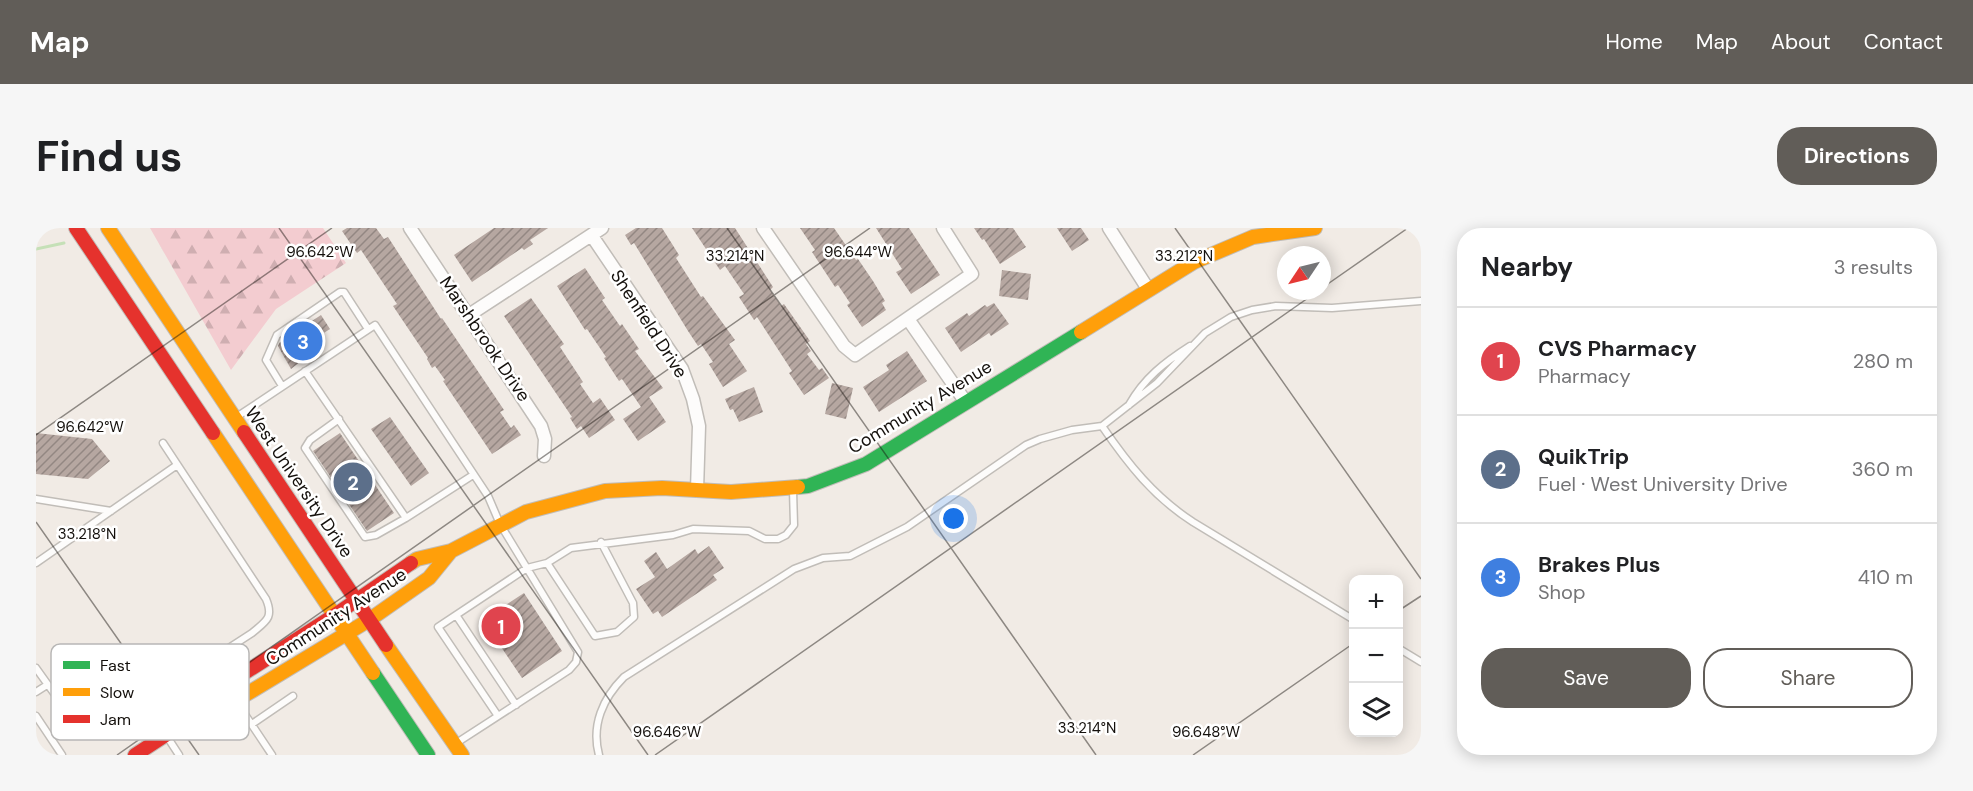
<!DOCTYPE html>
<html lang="en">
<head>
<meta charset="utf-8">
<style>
  body { margin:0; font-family:"DM Sans",sans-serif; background:#f6f6f6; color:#202124 }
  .controls { position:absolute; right:18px; bottom:18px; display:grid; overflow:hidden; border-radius:12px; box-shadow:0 3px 15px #0003 }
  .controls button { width:54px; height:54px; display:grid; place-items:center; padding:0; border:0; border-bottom:2px solid #e0e0e0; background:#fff; color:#202124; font:30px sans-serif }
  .compass { position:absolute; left:1241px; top:18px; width:54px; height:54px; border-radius:50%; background:#fff; box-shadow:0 3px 15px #0003; rotate:235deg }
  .you { position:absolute; left:918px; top:291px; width:21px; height:21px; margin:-15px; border:4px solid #fff; border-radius:50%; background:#1a73e8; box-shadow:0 0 0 9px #1a73e833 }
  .badge { display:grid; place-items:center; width:39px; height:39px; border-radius:50%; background:#615d58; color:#fff; font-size:20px; font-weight:700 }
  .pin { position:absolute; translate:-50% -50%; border:3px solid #fff; box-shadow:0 2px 6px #0006 }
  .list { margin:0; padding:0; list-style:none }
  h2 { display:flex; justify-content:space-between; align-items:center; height:78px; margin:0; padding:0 24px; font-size:26px }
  h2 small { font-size:20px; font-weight:400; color:#757577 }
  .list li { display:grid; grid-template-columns:39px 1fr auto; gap:18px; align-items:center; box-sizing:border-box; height:108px; padding:0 24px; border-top:2px solid #e0e0e0 }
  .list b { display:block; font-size:22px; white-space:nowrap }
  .list p { margin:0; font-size:20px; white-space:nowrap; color:#757577 }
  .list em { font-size:20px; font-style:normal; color:#757577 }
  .actions { display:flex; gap:12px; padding:18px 24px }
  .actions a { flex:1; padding:14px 0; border:2px solid #615d58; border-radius:24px; text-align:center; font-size:21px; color:#615d58 }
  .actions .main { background:#615d58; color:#fff }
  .icon { flex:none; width:33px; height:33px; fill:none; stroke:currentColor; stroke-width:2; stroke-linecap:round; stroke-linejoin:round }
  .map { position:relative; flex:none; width:1385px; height:527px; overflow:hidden; border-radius:24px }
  header { display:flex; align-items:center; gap:36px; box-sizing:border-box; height:84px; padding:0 30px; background:#615d58; color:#fff }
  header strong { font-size:28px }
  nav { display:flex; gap:33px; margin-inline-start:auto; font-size:21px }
  .intro { display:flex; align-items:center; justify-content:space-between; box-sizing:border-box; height:144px; padding:0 36px }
  h1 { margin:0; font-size:42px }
  .button { padding:15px 27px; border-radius:24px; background:#615d58; color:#fff; font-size:21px; font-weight:700 }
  main { display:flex; gap:36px; padding:0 36px }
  aside { flex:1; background:#fff; border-radius:24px; box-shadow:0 3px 15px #0003 }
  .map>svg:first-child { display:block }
  .forest { fill:url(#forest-firs) }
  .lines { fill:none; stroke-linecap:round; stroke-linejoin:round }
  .stream { stroke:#c5e0b7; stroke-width:3 }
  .building { fill:url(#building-hatch) }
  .lane-casing { stroke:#c1bdb8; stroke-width:9 }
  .street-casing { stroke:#c1bdb8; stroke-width:15 }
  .fast-casing { stroke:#c1bdb8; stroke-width:16 }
  .slow-casing { stroke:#c1bdb8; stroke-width:16 }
  .jam-casing { stroke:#c1bdb8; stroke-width:16 }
  .lane { stroke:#fdfcfb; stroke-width:6 }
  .street { stroke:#fdfcfb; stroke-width:12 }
  .fast { stroke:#30b455; stroke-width:14 }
  .slow { stroke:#ff9f0a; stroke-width:14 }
  .jam { stroke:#e5322d; stroke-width:14 }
  .ticks { fill:none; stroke:#14100c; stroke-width:1.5; stroke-opacity:0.45 }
  .labels { text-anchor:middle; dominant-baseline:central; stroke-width:5; stroke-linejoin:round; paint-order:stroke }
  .street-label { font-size:18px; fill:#14100c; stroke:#fff }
  .key { fill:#fff; stroke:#b8b7b6; stroke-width:1.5 }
  .key-label { font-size:16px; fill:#14100c }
  .ticks-label { font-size:15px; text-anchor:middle; fill:#14100c; stroke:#fff; stroke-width:5; stroke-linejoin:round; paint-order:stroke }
</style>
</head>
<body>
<header>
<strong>Map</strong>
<nav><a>Home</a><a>Map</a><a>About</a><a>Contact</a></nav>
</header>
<div class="intro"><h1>Find us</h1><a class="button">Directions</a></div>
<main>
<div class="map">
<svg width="1385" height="527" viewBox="0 0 1385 527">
  <defs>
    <pattern id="forest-firs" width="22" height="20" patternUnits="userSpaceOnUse" patternTransform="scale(1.5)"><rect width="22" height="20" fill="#f3ccd0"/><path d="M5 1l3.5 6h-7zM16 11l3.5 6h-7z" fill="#cfaeb1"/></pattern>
    <pattern id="building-hatch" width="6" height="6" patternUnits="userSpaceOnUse" patternTransform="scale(1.5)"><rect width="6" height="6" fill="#b6a7a1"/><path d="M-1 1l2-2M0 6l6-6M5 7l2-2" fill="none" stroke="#938782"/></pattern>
  </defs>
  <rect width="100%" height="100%" fill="#f1ebe5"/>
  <path class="forest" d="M114 0H287L310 35 240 81 195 142Z"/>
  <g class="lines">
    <path class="stream" d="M0 21 28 15"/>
  </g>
  <path class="building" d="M311 0H340L348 11 352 9 405 91 406 90 468 182 464 184 475 200 478 197 485 207 456 226 407 153 409 152 399 138 396 140 391 131 392 130 357 78 361 76 325 22 321 25 306 3Z
    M458 0H512L494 12 497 16 488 22 486 20 436 54 418 27Z
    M600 0H626L643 27 640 30 665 69 667 68 699 112 693 116 711 143 687 159 673 136 677 134 665 116 662 118 652 103 598 15 595 17 589 7Z
    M656 0H699L737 59 734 62 745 78 748 76 774 113 770 116 775 123 771 126 783 142 786 140 793 150 768 167 753 145 756 143 721 89 718 92 703 69 708 66 689 38 684 42Z
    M764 0H798L820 32 822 31 837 53 849 73 846 75 850 82 826 99 811 77 814 75 802 57 799 59 776 24 779 22Z
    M840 0H873L904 47 875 66 860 44 866 41Z
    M938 0H977L990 19 964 36 948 11 946 12Z
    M1021 0H1045L1053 12 1036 23Z
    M549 40 569 70 566 72 584 98 586 96 603 121 599 123 627 160 613 169 630 194 602 213 587 191 605 179 586 151 583 153 568 130 570 129 551 101 549 102 521 58Z
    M966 42 995 46 992 72 963 68Z
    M495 70 528 116 524 119 547 154 544 156 557 175 564 170 579 192 553 210 545 198 541 201 534 190 536 189 468 88Z
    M958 75 973 96 955 108 953 105 925 124 909 100 931 85 933 88 949 77 951 79Z
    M285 87 294 101 283 108 288 115 255 141 242 118 243 115Z
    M871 123 891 153 843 184 827 159 853 142 850 137Z
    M796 155 817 160 810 191 789 186Z
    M718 159 727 184 703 194 697 181 694 182 689 171Z
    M354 189 393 245 375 258 335 201Z
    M0 205 56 211 74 233 52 251 0 246Z
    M304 205 358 285 331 303 277 223Z
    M673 318 688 340 677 347 681 352 626 389 622 383 617 386 600 361 619 349 608 333 620 324 631 341 659 321 662 326Z
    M488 365 526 423 486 450 447 392Z"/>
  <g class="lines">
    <g class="lane-casing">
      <path id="lane" d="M269 143 370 290 437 247
        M246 158 230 132 241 107 304 64H308L332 101
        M1093 177C1108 150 1129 134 1154 118
        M202 188 339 97 452 268 464 296 542 424 540 434 533 442 422 514
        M303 191 274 212 269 220 329 309 340 307 370 290
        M1066 198C1092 236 1118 269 1157 294L1318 392
        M0 271 75 283
        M0 335 141 237
        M511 335 559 408 581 404 598 389 597 375 565 314
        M420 387 480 477
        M1362 420 1385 434
        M0 440 40 496 50 502 63 504 216 405C230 393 238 390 230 371L127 215
        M0 464 11 457
        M198 470 236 527
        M0 488 26 527
        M462 488 402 399 491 340 511 335 535 320 637 307 657 301 713 303 729 311H742L750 307 758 297 757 262
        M216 496 257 468
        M130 507 143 527
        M563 527C555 497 567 470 588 449L758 341 787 330 814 328 871 299 990 217 1004 211 1036 202 1066 198 1121 155 1169 105 1195 89 1216 82 1240 78 1296 80 1385 73"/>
    </g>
    <g class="street-casing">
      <path id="street" d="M374 0 505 198 509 211 508 228
        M727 0 808 118 819 127 936 46 907 0
        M1073 0 1112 61
        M556 8 646 141 657 171 663 198 661 262
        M433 87 566 0
        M872 91 929 173"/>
    </g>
    <g class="fast-casing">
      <path id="fast" d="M762 259 772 258 830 236 1045 104
        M337 445 392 527"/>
    </g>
    <g class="slow-casing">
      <path id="slow" d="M72 0 208 204
        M1045 104 1158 34 1217 9 1279 0
        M177 205 337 445
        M375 335 381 331 415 323 490 284 569 263 626 260 695 264 762 259
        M350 417 426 527
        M194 465 209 467 333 392 393 350 415 323"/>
    </g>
    <g class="jam-casing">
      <path id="jam" d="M40 0 177 205
        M208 204 350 417
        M99 527 194 465 199 451 299 387 375 335"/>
    </g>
    <use href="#lane" class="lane"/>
    <use href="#street" class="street"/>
    <use href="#fast" class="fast"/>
    <use href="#slow" class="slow"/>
    <use href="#jam" class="jam"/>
  </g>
  <path class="ticks" d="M243 0 612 527M691 0 1060 527M1139 0 1385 351M1286 60 1372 0M0 207 296 0M0 294 163 527M1362 383 1385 368M81 527 834 0M619 527 1282 63M1157 527 1318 415"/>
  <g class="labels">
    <g class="street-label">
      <text transform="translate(613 96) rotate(57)">Shenfield Drive</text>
      <text transform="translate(449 111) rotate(56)">Marshbrook Drive</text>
      <text transform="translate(884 179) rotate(-31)">Community Avenue</text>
      <text transform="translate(263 254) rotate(56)">West University Drive</text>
      <text transform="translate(300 389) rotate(-33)">Community Avenue</text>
    </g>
  </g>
  <rect x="15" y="416" width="198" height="96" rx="9" class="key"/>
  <rect x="27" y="433" width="27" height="8" fill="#30b455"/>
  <rect x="27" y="460" width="27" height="8" fill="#ff9f0a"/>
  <rect x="27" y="487" width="27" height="8" fill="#e5322d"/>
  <g class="key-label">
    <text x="64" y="443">Fast</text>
    <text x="64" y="470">Slow</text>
    <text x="64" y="497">Jam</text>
  </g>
  <g class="ticks-label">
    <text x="284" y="29">96.642°W</text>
    <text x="822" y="29">96.644°W</text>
    <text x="699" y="33">33.214°N</text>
    <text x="1148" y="33">33.212°N</text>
    <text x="54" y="204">96.642°W</text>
    <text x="51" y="311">33.218°N</text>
    <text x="1051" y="505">33.214°N</text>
    <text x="631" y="509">96.646°W</text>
    <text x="1170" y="509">96.648°W</text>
  </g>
</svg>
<div class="controls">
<button>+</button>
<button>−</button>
<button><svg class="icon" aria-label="layers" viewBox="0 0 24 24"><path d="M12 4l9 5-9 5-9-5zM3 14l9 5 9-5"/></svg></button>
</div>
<svg class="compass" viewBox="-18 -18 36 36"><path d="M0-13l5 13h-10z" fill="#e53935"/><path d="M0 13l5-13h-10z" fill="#757577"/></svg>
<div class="you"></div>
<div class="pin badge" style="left:465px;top:398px;background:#e0444e">1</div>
<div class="pin badge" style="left:317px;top:254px;background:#5c6f8a">2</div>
<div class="pin badge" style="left:267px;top:113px;background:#3f7fe0">3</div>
</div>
<aside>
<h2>Nearby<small>3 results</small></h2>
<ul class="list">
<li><span class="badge" style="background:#e0444e">1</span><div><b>CVS Pharmacy</b><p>Pharmacy</p></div><em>280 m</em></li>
<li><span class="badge" style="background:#5c6f8a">2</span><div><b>QuikTrip</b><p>Fuel · West University Drive</p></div><em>360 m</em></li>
<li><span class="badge" style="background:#3f7fe0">3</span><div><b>Brakes Plus</b><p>Shop</p></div><em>410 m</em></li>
</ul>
<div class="actions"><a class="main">Save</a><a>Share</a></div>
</aside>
</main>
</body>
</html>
